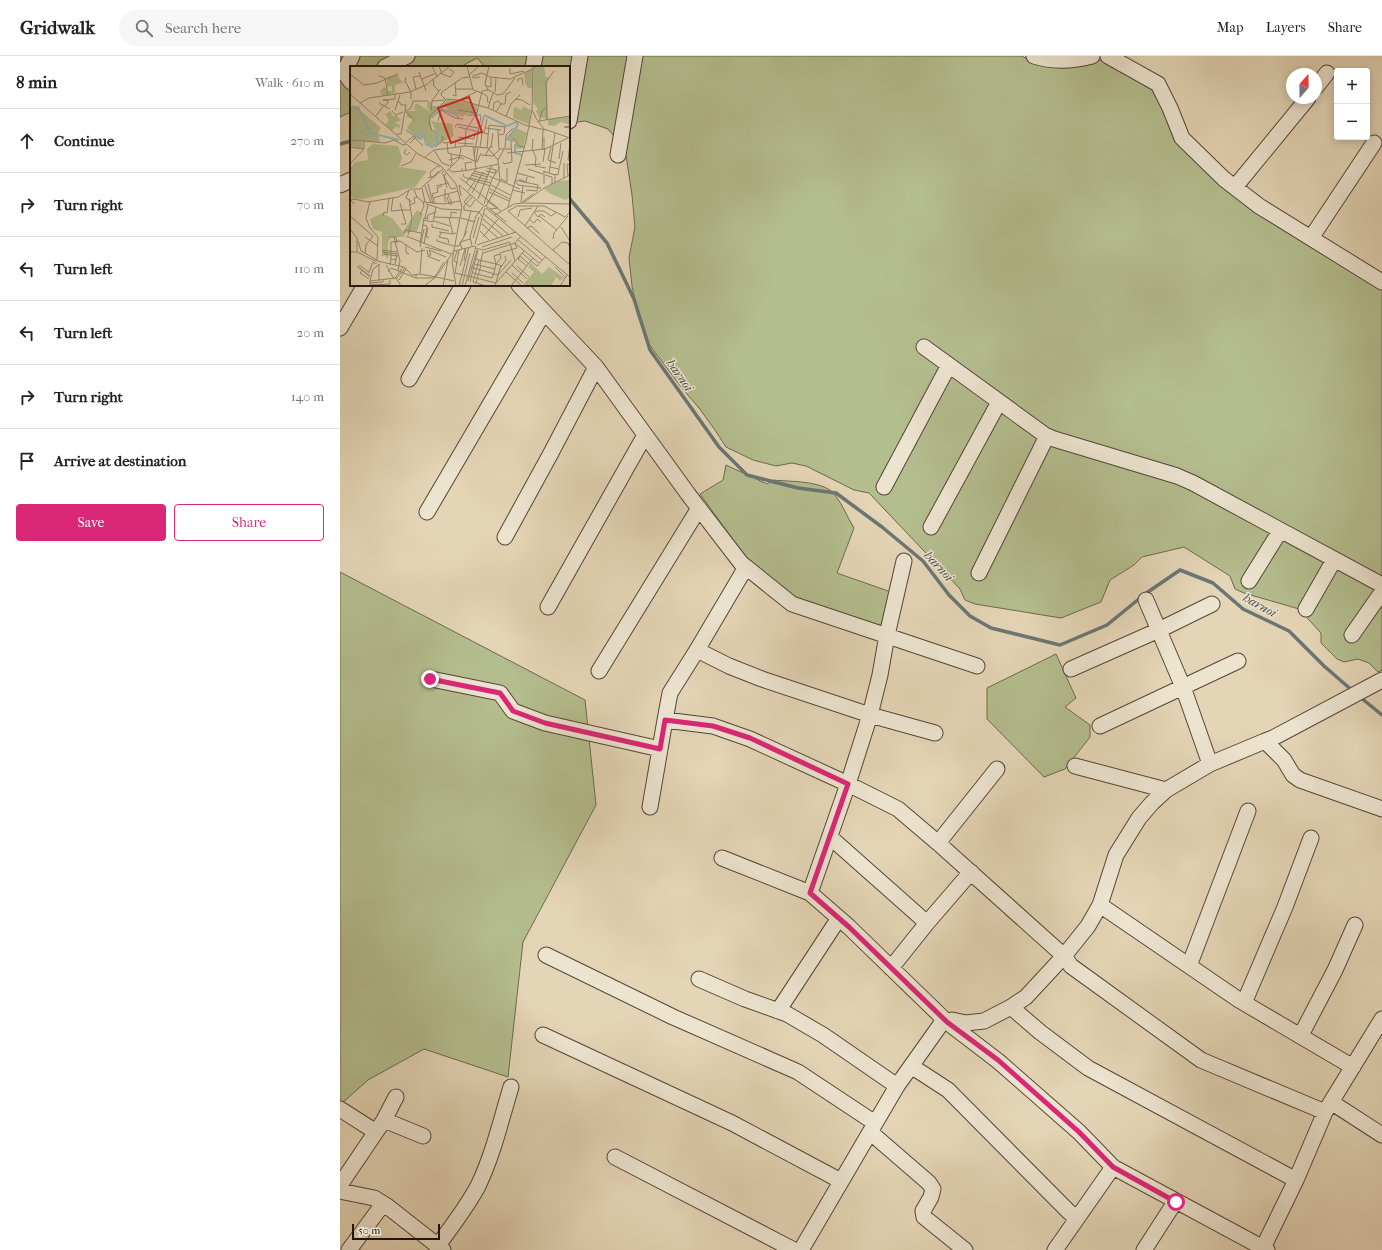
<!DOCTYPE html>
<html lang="en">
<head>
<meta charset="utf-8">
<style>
  body { margin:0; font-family:"IM FELL French Canon",serif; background:#f6f6f6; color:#202124 }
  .controls { position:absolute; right:12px; top:12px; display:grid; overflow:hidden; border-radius:4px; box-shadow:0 2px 10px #0003 }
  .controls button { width:36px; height:36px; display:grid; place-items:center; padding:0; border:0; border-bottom:1px solid #e0e0e0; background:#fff; color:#202124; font:20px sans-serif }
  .compass { position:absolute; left:946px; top:12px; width:36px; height:36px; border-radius:50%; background:#fff; box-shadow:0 2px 10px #0003; rotate:20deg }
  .scale { position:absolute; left:12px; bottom:10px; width:88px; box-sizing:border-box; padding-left:4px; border:2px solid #22170f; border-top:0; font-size:11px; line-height:14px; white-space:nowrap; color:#22170f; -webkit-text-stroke:3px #ede4d0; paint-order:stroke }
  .stop { position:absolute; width:12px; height:12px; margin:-9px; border:3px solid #db2777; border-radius:50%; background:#fff }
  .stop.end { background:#db2777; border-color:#fff; box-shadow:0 1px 4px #0008 }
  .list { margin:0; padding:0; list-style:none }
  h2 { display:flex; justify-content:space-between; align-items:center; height:52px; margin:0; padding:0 16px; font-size:17px }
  h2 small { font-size:13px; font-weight:400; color:#757577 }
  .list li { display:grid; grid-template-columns:26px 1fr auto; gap:12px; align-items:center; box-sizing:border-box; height:64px; padding:0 16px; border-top:1px solid #e0e0e0 }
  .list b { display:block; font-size:15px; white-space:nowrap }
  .list em { font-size:13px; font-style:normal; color:#757577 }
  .actions { display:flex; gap:8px; padding:12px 16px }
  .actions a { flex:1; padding:9px 0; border:1px solid #db2777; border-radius:4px; text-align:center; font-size:14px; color:#db2777 }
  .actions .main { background:#db2777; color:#fff }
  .icon { flex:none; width:22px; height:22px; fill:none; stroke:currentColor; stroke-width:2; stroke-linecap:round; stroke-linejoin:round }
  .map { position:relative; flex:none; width:1042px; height:1194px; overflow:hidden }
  header { display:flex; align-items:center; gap:24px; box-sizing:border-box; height:56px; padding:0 20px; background:#fff; border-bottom:1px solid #e0e0e0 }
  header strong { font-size:19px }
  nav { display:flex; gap:22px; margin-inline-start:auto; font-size:14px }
  .search { width:280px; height:36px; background:#f6f6f6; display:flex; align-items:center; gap:10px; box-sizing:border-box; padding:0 14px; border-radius:22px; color:#757577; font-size:15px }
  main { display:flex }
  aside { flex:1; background:#fff }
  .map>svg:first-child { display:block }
  .green { fill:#b4bd8e; stroke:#6b6a4e }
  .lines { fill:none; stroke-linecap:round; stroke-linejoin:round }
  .stream { stroke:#6a7675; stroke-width:3.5 }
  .minor-casing { stroke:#524639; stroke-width:17 }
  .minor { stroke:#ede4d0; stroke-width:15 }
  .route { stroke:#db2777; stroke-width:5 }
  .labels { text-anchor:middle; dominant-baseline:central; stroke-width:3; stroke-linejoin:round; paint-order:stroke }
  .water-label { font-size:13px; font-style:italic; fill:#4c4f4a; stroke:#ede4d0 }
  .inset-river { fill:none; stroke:#9ab6b9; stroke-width:2 }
  .inset-road { fill:none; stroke:#968973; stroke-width:1 }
  .view { fill:#d62828; fill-opacity:0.15; stroke:#d62828; stroke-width:2 }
  .inset-edge { fill:none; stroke:#22170f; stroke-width:2 }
</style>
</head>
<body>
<header>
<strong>Gridwalk</strong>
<div class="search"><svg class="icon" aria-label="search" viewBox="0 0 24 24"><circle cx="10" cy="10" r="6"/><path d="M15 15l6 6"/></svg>Search here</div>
<nav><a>Map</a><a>Layers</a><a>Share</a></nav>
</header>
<main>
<aside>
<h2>8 min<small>Walk · 610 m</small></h2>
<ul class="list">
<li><svg class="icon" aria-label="ahead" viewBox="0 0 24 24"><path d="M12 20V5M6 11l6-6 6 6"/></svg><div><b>Continue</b></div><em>270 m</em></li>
<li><svg class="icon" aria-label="right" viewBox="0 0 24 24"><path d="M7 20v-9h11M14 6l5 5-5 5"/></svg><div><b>Turn right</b></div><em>70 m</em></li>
<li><svg class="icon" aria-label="left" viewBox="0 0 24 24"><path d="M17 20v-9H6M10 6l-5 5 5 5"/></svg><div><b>Turn left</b></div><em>110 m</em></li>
<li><svg class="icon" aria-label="left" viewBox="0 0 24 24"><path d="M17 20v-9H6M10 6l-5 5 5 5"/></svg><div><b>Turn left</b></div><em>20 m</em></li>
<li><svg class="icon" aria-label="right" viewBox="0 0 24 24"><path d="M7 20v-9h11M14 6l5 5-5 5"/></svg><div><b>Turn right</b></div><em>140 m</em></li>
<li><svg class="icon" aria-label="arrive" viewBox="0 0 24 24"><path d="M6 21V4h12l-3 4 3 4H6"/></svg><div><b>Arrive at destination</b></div></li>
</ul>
<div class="actions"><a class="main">Save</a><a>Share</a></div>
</aside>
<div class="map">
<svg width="1042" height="1194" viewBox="0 0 1042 1194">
  <rect width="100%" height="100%" fill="#e4d5b6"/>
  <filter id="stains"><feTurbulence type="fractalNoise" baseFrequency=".005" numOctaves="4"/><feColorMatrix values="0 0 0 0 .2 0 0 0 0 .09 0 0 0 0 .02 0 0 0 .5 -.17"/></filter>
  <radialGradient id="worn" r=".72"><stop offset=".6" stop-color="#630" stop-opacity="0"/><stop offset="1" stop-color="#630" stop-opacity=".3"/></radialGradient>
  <path class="green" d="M0 0H682L692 6 722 9 759 4 806 25 824 53 839 85 1042 231V614L1038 616 1029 607 1018 603 1004 606 997 603 981 587V577L959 553 904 537 895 533 890 520 844 491 802 501 794 509 770 524 761 546 721 562 635 548 625 544 620 533 529 437 514 434 466 410 452 407 436 410 413 404 386 391 375 374 359 352 341 331 308 287 298 260 292 230 289 202 295 171 292 139 285 93 268 73 245 65 229 67V11H145L137 2 120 11H11V56L0 61Z
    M386 409 427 428 433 424C450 426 484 424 495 439 503 449 507 461 514 472L497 517 551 536 542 571 455 541 405 500 360 438 383 424Z
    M0 516 245 644 256 749 183 886 168 1021 84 993 28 1024 0 1049Z
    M716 598 736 642 725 651 750 669V681L725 713 704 721 647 663V632Z"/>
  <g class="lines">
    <path class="stream" d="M0 88 11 85
      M229 142 267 187 294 243 310 294 379 391 407 419 458 432 496 437 542 471 583 505 609 539 630 560 651 572 720 589 767 569 805 538 840 514 873 527 903 553 949 575 984 610 1014 636
      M1020 641 1042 659"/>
    <g class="minor-casing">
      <path id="minor" d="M694 0C713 6 733 5 752 0
        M768 0 818 28 830 52 842 82 884 123 919 150 1042 226
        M45 11 67 0
        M193 11 195 0
        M11 26 4 16 12 0
        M976 31 987 17
        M229 65 240 0
        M278 99 295 0
        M0 129 11 124
        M895 131 968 42
        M971 182 1034 87
        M179 229 256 311 348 438 401 507 452 548 637 610
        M0 272 25 229
        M584 291 705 379 714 383 837 420 853 427 1042 529
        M69 323 123 229
        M544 431 609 309
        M87 456 204 256
        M591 471 659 346
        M165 481 211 397 256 311
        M639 517 707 380
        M909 525 940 475
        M806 544 843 631 870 708
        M208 551 305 379
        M966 553 994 504
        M1012 579 1042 536
        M357 594 389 610 422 623 530 659 595 677
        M731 613 819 574 872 548
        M259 615 359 452
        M91 623 160 637 173 655 205 667 320 693
        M325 664 330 637 357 594 406 511
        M760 670 898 605
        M925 685 944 704 953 719 960 724 1042 753
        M735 710 826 734
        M310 751 325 664 373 670 410 683 508 728 558 753 598 787 724 900 731 910 861 1004 985 1056
        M490 781 587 867
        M598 787 657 713
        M382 802 470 837 509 871 607 966 658 1005 739 1076 773 1111 927 1194
        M470 837 508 728 530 659 540 619 547 579 564 505
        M760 849 899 944 1013 1011
        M206 899 333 961 458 1016 535 1067
        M849 910 908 755
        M551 912 587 867 631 816
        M359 923 405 943 447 958 483 979 557 1030
        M904 947 945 851 971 782
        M671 951 700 976 748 1012 956 1124
        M438 955 499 862
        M203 979 392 1067 501 1125
        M961 979 995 914 1015 869
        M571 1010 608 1034 729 1156 737 1162
        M991 1046 1042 1079
        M0 1053 36 1076
        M44 1064 83 1080
        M530 1076 589 1127 593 1133 591 1141 583 1155 584 1161 625 1194
        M275 1101 454 1194
        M0 1129 44 1064 56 1041
        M0 1135 34 1142 47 1150 103 1194
        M97 1191C111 1171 127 1151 138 1130 153 1099 161 1064 171 1031
        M9 1194 43 1148
        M461 1194 557 1030 601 968 612 964 626 967 644 965 671 951 686 941 724 900 748 870 760 849 776 799 799 762 812 747 826 734 870 708 925 685 933 682 1042 624
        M715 1194 773 1111
        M804 1194 835 1146
        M922 1194 956 1124 985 1056 1042 963"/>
    </g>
    <use href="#minor" class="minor"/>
  </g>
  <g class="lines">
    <path class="route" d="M90 623 160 637 173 655 205 667 320 693 325 664 373 670 410 682 508 728 470 837 509 871 607 966 658 1004 739 1076 773 1111 836 1146"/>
  </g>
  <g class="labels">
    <g class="water-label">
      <text transform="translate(340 319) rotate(55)">harnoi</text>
      <text transform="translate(599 510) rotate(47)">harnoi</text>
      <text transform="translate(920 549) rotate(29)">harnoi</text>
    </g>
  </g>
  <g transform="translate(10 10)">
    <rect width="220" height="220" fill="#e4d5b6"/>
    <path d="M191 0 194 1 196 11 200 12 197 16 198 53 220 50V59L211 56 204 60 198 59V53L189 51 186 45 188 43 183 37 184 3ZM183 3V22H178L175 17 174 7ZM48 9 50 14 55 16 45 19V27L32 30 30 25 33 22 36 21 37 25H42V20L37 21V11ZM98 33 127 39V44L125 49 118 47 113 51 108 49 110 53 100 47 97 42 92 40 80 52 82 64 86 67V76L85 79 79 80 74 70 69 72 57 62 63 53 57 51V45H67L64 43 66 37 81 46 77 42 78 35 81 36V40H91ZM4 39 31 62 28 67 30 76 12 75 13 83 0 80V41ZM173 40 181 44 179 58 163 52 164 41 172 44ZM41 45 42 50 46 49 51 54 45 57 50 59 49 63 47 60 42 64 35 59 39 54 35 48ZM81 55 102 58 104 70 86 79 87 67ZM166 62 177 67 173 82 165 83 166 75 158 72ZM23 78 48 80 52 92 49 101 77 105 65 121 13 133 0 132V103L5 96 18 94 17 83ZM219 114 220 132 215 134 192 124 201 127 194 123 209 115ZM67 144 73 148 67 165 55 167 54 171H41L38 176V193L32 186V166L23 163 20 153 32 147 43 153 53 166ZM181 197 192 208 199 201 214 212 210 215 206 211 201 220H172L184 206 178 201Z" fill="#b4bd8e"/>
    <path class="inset-river" d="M0 43 8 41 20 67 49 74M117 49H131M134 49 157 60 166 56 168 59 157 73 164 75M81 52 92 43 107 49M9 64 19 71M56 64 70 73 74 70 76 78 82 81 87 77V67L83 64M165 78V87L172 89"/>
    <path class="inset-road" d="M82 0 87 11M89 0 92 8 100 11 104 6 99 3M117 0 123 24 132 27M183 0 182 44 187 54 194 63 220 72M160 2V8L174 5M69 6 76 25M0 8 14 19 27 17 48 8M119 9 129 0M29 10 35 12 38 29M56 11 55 15 61 26V33M130 11 123 12V10L132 7 140 11 160 13 189 0M72 13 84 8M83 13 84 20 89 25 91 23M168 16V13L172 12 173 19M136 20 141 21V12M66 23 63 11 70 10M105 23H123M137 23 147 29 153 28 165 12M145 26 146 12M132 27 137 30 138 37M0 28 68 88 91 100 106 118 112 141 102 195 106 220M103 29 106 30 105 17M96 33 109 34 126 26M165 33 172 34 180 39M110 34 138 42 175 59 195 64M82 35 89 25M10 37 19 32 60 26 76 19 100 0M29 37 40 43M35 40 39 35 33 34 45 33V29M138 42 143 27M45 44 50 29M108 44 127 47M143 44 144 37 148 35 151 38M42 45 46 49 53 46M55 45 64 54M56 45 61 42 63 35H78M81 45 82 35 96 34 91 29 92 26 112 12 120 11M146 46 151 38H155L156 28 161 26M26 50 34 39M156 50 161 38 170 29M197 54 196 16 204 5M88 55 91 44 105 52 113 53M189 55 220 50M189 56 192 45 197 41M220 60 214 61 220 62M105 61 107 58 128 62M108 61 138 68M131 62 134 50M136 62 151 64M148 64 149 84M82 65 79 56 80 50 95 35M134 67 137 53M47 68H51L56 39H51L49 35M148 69 154 68 155 60M108 71 124 73 125 67M163 72 169 80 174 81M0 74 14 75M56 76 64 70 65 72M97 76 98 87 101 88M60 77 65 72 73 80M93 77 106 76 105 82M108 77 124 78M220 78 218 94H220M115 80 116 64 127 47 132 25 138 24 135 18 139 0M0 81 13 83M85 81 93 75 92 70M130 81 132 67M141 81 143 67M201 81 198 94 206 97M137 82 139 59 155 61M155 82 156 69 163 62M56 83 54 87 57 89 60 86M84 84 92 97 101 100M192 84 193 64M194 84V71M182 85 183 73M183 85 186 92 185 100 196 102M157 87 195 83 218 72M111 89 127 96 131 87M131 89 143 90 150 83H161M124 90 131 50M135 90 140 81H143M74 92 84 84 116 80 138 82 148 94 150 115M209 93 211 77M99 94 110 91 114 93M148 94 154 83M126 96 128 81M153 96 154 98 162 96 161 75M193 96 195 83M0 98 14 83V75L35 77 44 74 53 79 56 78M102 99 101 88 111 90M175 99 191 98M51 100 61 96 66 87M200 101 209 103 208 109 205 108V116M112 102V105L119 104 149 98M178 103 193 108M209 103 213 85M99 104 103 106 112 105M94 105 92 107 98 117M97 105 109 93 111 82M116 105 115 97 122 96M124 105 139 109M136 105 145 107 146 104 137 102M193 105 205 109M194 105V118M96 107 94 111 97 122M123 107 138 111M167 107 185 112M199 107 205 67M113 108 114 111 140 120M121 109 138 114M195 109 202 111V118M139 110 170 123M218 110 217 98 220 99M78 112 84 110 89 105M81 112 80 106 88 100 90 101M110 112 148 142 140 143M120 112 141 117M214 112V97M151 113 157 116V102M169 113 176 116 177 111M165 114 188 119 187 125 176 124M165 115 168 119 191 122M116 117 126 103 123 80M78 118 83 138M141 119 160 129M75 120 81 137M86 120 98 117 101 123 106 122M72 122 75 136M95 123V136M140 123 160 133M59 124 56 132 62 136M64 124 67 131 73 136 93 138 110 135M162 124 175 127M118 125 125 115M139 126 159 135M122 127 133 106M120 129 114 136 120 141 125 134M111 130 109 119 135 141M97 131 99 138H102L98 128M122 131 114 140V144L129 146 133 152M43 132 41 145 52 144 50 137M83 132 108 125M128 133 142 99M20 135 16 152 20 162 28 171 27 194M137 135 151 145M171 136 173 120M171 137 183 128M174 137 220 138M4 138 1 134 4 133 18 136 48 131 61 123H70L93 103M76 138 92 143 111 144M85 138 82 128 88 126 87 122 92 120M134 138 142 113 150 101M59 139 65 137 64 132 67 131M135 139 156 156M136 140 150 115M158 141 176 75 182 44M136 142 220 211M185 145H194L201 150 207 146M184 146 188 151 191 148 195 151M220 146 215 151 194 140H167L158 145 220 199M134 148 158 168M70 149 74 140 73 136M145 149 164 138 173 137 194 122 220 109M0 150 23 170M33 150 34 146 37 147 39 132M189 150 207 164M84 151 110 152M168 151 170 144 182 142M75 152 78 139M99 152 103 168 106 167M101 152V146L107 147M111 152 125 156M77 153 78 149 86 146M133 153 153 170M179 153 184 157 187 153 191 156M73 154 83 156 86 141M84 155 100 160M51 158H56L52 144H60M82 158V161L99 165M132 158 148 172M72 159 77 160 74 178M175 160 188 140M211 161 220 175M78 162 76 171H79M177 162 181 160 189 167M0 163 7 172V186M130 165 139 174M89 166 103 168M54 167 55 164 71 167M91 167 89 171 98 173 99 177M58 169 62 153 59 133M56 170 101 188M114 170 121 145M15 171 28 180M39 171H46L47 177M44 171 50 195 48 205M133 171 148 153M123 172 129 151M87 173V175L104 180M203 173 204 167 218 150M168 174 192 194M8 175 11 185 27 194M70 177 74 152 78 153M160 177 165 195M165 177 189 197M56 178V187L59 188M125 178 135 142M127 179 166 166M105 180H109L117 165M122 180 120 171 126 150 133 141M70 181 74 163M75 181 91 185M132 181 162 171M125 182 133 184 160 176M112 183 110 176 120 173M32 184 47 186M77 184 78 189H81L79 184 96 191M109 184 105 207 117 210M203 184 212 176 218 177 220 182M104 185 125 180M107 185 104 195 108 197M0 186H7L23 194 54 201 62 209 70 208 86 211 103 186M32 186 47 188 45 198M15 187 16 179 23 170M133 187 165 177 171 170M150 187 167 182 165 178M172 187 187 200 195 191M32 190 33 188 48 190M77 190 90 195M170 190 179 198M170 191 168 193 177 200M41 193V176L50 175 67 186 75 184M125 193 146 198M114 195 116 182M124 198 145 203M9 199 20 207M36 199 44 213M40 199 41 193 47 194M130 199 133 186M162 199 177 213M110 200 115 183M167 200 179 211M120 201 148 209 151 199M151 201 156 194 155 190M205 201 215 211M12 205 10 207 19 213M19 206 23 196 27 198M38 206 41 202 66 212M156 206 172 220M123 207 142 212 144 207M144 207 146 198 151 192 150 188 144 190 146 198 152 200M162 207 173 217M66 208V212H84L94 196M70 208 72 182M118 210 146 217 174 185M20 211 7 200 20 210M45 212 53 201M47 212 55 202M49 214 56 203M20 215 23 203 30 198M29 215V198M118 215 127 184M120 216 128 184M123 216 129 194M123 216 136 220M20 217 33 216V214M126 217 131 199M20 219 40 218V214M20 220V215L46 212 51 220M74 220 86 211 104 215M93 220 98 194M109 220 119 181M112 220 120 187M115 220 126 180M145 220 148 209 161 194M161 220 183 192M210 220 217 209"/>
    <path class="view" d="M119 31 132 66 101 77 88 42Z"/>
    <rect width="220" height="220" class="inset-edge"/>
  </g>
  <rect width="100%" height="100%" filter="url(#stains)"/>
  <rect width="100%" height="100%" fill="url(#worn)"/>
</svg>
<div class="controls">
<button>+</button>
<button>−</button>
</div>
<svg class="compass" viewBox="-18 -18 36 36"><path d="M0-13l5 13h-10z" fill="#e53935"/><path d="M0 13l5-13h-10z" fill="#757577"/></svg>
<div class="scale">50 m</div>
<div class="stop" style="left:836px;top:1146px"></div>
<div class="stop end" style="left:90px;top:623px"></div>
</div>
</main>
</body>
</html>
